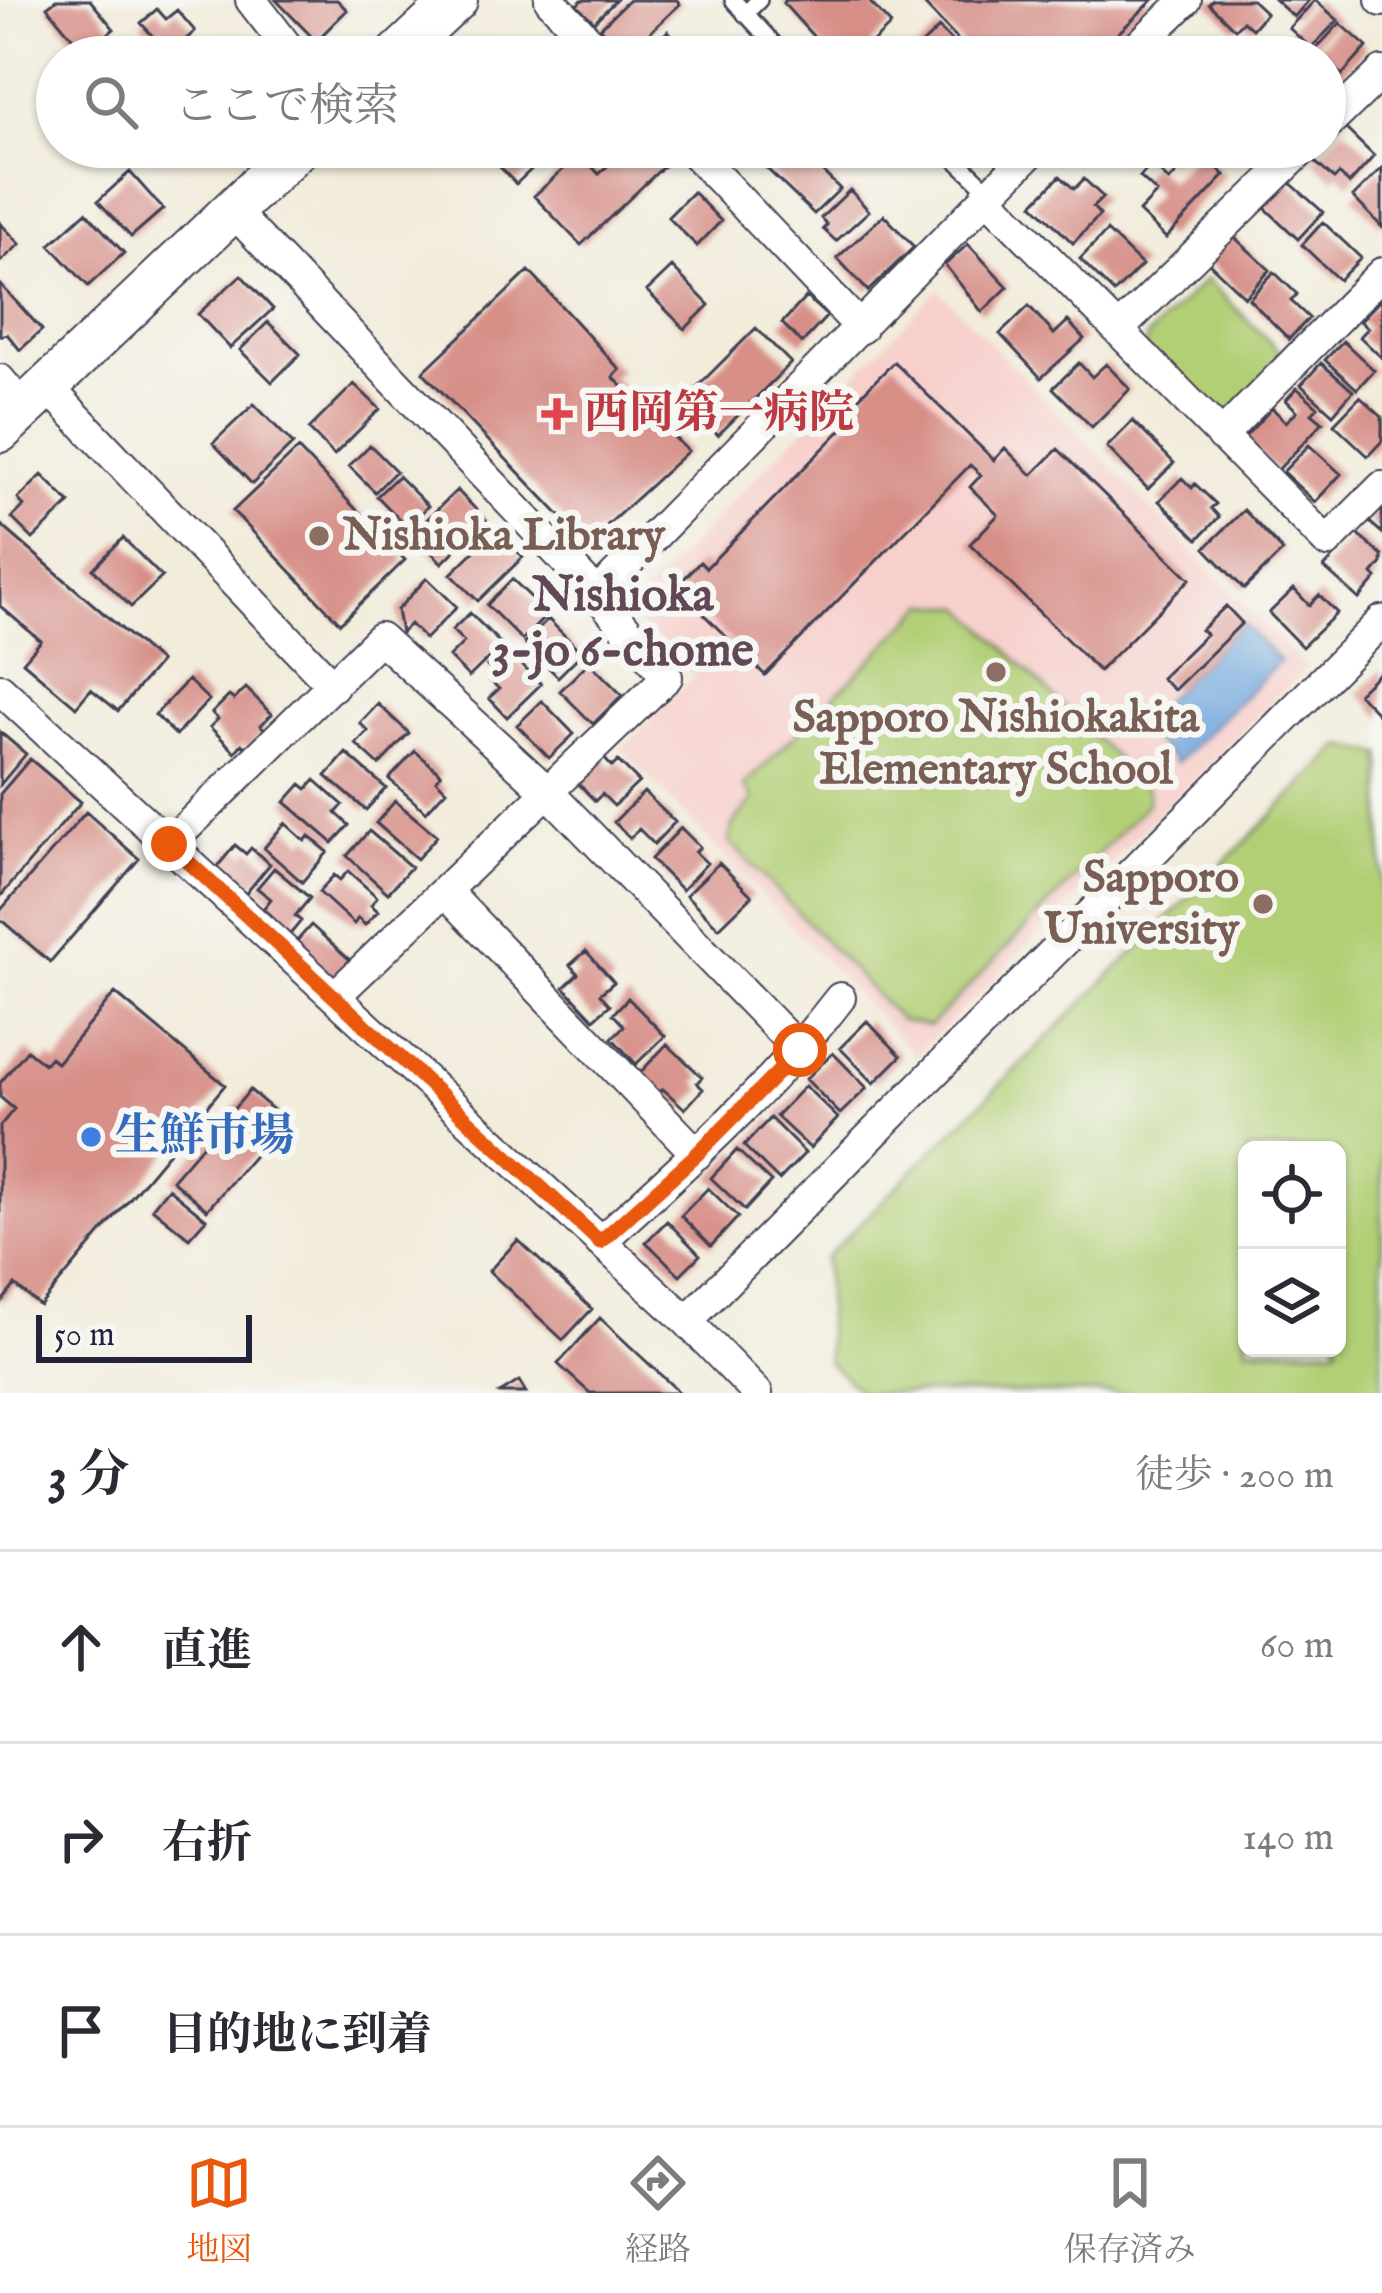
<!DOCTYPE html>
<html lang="ja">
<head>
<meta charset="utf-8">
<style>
  body { margin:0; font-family:"IM FELL English","Noto Serif JP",serif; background:#f2f2f3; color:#2b2b33 }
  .controls { position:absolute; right:36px; bottom:36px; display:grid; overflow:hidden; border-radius:18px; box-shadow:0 3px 9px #0004 }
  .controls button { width:108px; height:108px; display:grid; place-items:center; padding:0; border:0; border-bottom:3px solid #e1e1e2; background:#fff; color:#2b2b33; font:60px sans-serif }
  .scale { position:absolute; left:36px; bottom:30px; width:216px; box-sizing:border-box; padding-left:12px; border:6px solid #22223b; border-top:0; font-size:33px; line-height:42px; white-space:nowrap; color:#22223b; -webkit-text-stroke:9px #f6f6f2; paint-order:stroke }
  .stop { position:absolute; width:36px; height:36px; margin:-27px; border:9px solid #ea580c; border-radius:50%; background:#fff }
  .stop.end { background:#ea580c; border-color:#fff; box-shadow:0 3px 12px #0008 }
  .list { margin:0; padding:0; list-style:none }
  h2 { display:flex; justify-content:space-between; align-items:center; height:156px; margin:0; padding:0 48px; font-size:51px }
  h2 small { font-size:39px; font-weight:400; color:#7c7c81 }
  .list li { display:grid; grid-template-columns:78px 1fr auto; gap:36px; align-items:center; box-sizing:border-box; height:192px; padding:0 48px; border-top:3px solid #e1e1e2 }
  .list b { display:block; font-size:45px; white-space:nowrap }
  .list em { font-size:39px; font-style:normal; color:#7c7c81 }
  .icon { flex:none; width:66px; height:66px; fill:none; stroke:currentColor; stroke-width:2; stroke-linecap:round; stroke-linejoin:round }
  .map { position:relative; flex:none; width:1382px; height:1393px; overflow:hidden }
  .search { position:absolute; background:#fff; box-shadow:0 3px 9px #0004; left:36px; right:36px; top:36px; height:132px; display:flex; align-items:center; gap:30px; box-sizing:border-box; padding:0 42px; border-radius:66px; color:#7c7c81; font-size:45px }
  .sheet { height:732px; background:#fff }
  nav { display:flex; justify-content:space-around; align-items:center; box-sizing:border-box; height:168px; border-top:3px solid #e1e1e2; background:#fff; font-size:33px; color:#7c7c81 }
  nav a { display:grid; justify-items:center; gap:6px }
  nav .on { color:#ea580c }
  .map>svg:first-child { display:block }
  .built { fill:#f7d0cc }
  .green { fill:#b2cf76; stroke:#6a7858; stroke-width:3; fill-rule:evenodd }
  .water { fill:#6ea5dc; stroke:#48648c; stroke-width:3 }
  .building { fill:#d78f88 }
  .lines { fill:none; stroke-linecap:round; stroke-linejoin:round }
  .lane-casing { stroke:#414053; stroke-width:20 }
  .street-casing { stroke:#414053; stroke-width:34 }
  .secondary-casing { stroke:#414053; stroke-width:46 }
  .lane { stroke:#fff; stroke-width:15 }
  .street { stroke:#fff; stroke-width:30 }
  .secondary { stroke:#fff; stroke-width:42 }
  .route { stroke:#ea580c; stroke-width:15 }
  .health-dot { fill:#e0444e; stroke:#f6f6f2; stroke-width:4.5 }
  .education-dot { fill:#8d6e63; stroke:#f6f6f2; stroke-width:4.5 }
  .shop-dot { fill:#3f7fe0; stroke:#f6f6f2; stroke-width:4.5 }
  .labels { text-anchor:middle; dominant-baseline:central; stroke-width:12; stroke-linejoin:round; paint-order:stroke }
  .health-label { font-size:45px; font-weight:bold; fill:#be3a42; stroke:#f6f6f2; text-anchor:start }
  .education-label { font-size:45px; font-weight:bold; fill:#785e54; stroke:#f6f6f2; text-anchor:start }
  .shop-label { font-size:45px; font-weight:bold; fill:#366cbe; stroke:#f6f6f2; text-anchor:start }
  .neighbourhood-label { font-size:48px; font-weight:bold; fill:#614856; stroke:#f6f6f2 }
</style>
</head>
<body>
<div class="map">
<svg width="1382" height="1393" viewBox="0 0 1382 1393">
  <rect width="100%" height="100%" fill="#f6f6f2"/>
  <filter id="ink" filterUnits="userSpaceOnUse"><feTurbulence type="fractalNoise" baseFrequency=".00833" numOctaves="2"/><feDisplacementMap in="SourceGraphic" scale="24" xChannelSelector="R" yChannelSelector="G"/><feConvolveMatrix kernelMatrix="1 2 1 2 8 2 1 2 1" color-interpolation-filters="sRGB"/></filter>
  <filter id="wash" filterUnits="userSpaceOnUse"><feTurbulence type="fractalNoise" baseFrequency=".004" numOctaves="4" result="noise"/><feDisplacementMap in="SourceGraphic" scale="48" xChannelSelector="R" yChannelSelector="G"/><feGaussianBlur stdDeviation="2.7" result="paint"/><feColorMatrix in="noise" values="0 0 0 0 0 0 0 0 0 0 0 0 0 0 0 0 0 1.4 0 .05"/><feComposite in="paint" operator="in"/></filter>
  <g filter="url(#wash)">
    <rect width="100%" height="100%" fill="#f2ecdb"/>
    <path class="built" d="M938 289 1306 668 916 1055 621 749 695 676 633 617 635 603Z"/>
    <path class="green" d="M1206 279 1287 359 1225 419 1144 351 1147 337Z
      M927 604 964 607 1148 791V803L930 1026 900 1020 730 842 732 825 754 799 744 786Z
      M1342 746 1382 754V1393H862L828 1362 825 1258ZM1337 1150V1348H1247V1150Z"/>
    <path class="water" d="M1242 623 1280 661 1176 763 1139 725Z"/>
    <g id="blocks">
      <path class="building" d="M56 0H90L114 29 85 53 47 7Z
        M276 0H337L347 10 316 41Z
        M582 0H616L594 22 577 5Z
        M629 0H677L680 4 626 55 600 28Z
        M786 0H868L891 25 857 57H832L783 3Z
        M920 0H1153L1093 57H974Z
        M1213 0H1252L1266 13 1252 29 1243 21 1235 29 1209 4Z
        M1275 0H1309L1294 17Z
        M1315 0 1338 20 1311 48 1289 28Z
        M157 9 166 19 177 10 195 31 184 41 194 57H171L141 23Z
        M1340 23 1367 47 1342 75 1315 50Z
        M939 28 966 57H909Z
        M668 31 693 57H642Z
        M121 41 134 57H103Z
        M1212 42 1229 57H1198Z
        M1345 128 1374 156 1349 184 1339 174 1334 179 1314 161Z
        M481 147H555L516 184Z
        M627 147H654L668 162 581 245 534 196 580 154 599 174Z
        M748 147H773L760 159Z
        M781 147H798L840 189 814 214 763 165Z
        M1198 151 1225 175 1166 238 1139 212 1157 193 1140 177 1152 164 1169 181Z
        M1382 168V227L1353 197Z
        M130 172 163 209 131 237 98 201Z
        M1060 176 1074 189 1084 179 1103 197 1093 207 1100 215 1073 243 1033 204Z
        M1287 180 1323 212 1298 239 1263 206Z
        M850 190 869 211 836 241 823 229 827 225 821 218Z
        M693 192 721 221 697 246 668 217Z
        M86 212 124 253 88 286 50 245Z
        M884 215 914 247 868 291 837 258Z
        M1323 222 1361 258 1339 280 1302 245Z
        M0 223 20 244 0 262Z
        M1107 231 1142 265 1114 293 1080 259Z
        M1233 236 1270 270 1245 297 1208 262Z
        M968 244 1008 287 982 312 945 265Z
        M672 267 709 305 685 329 647 291Z
        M529 271 620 370 613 377 688 451 587 544 423 372Z
        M1274 272 1297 294 1291 301 1309 318 1289 339 1249 299Z
        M241 275 273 309 230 348 198 314Z
        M0 284 42 330 20 350 7 334 0 336Z
        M806 297 827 316 802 343 782 323Z
        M1382 298V358L1360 337 1368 328 1360 321Z
        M1029 306 1054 334 1068 321 1084 339 1041 378 1000 334Z
        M268 322 300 354 272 382 240 350Z
        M756 328 791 363 718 435 684 400Z
        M1343 341 1374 370 1357 389 1325 360Z
        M894 362 994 460 1005 448 1032 475 1058 449 1190 579 1099 671 970 544 998 515 970 487 981 475 970 465 765 675 676 587 700 562 706 568 851 420 843 413Z
        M1079 363 1092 377 1106 364 1130 389 1092 427 1053 388Z
        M1321 363 1353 391 1333 414 1301 385Z
        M354 384 380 409 334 455 309 429Z
        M1297 388 1318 407 1312 413 1323 422 1277 471 1243 439 1272 408 1286 422 1297 411 1286 400Z
        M1360 397 1382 417V441L1368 456 1334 424Z
        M254 404 293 444 252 484 213 443Z
        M1133 421 1174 463 1148 489 1107 447Z
        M370 445 396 471 375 492 349 466Z
        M1309 445 1341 474 1315 502 1283 472Z
        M298 449 405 560 340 623 233 511Z
        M42 475 70 503 33 539 12 518 24 506 18 499Z
        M398 476 428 506 407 527 377 496Z
        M1182 478 1192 488 1195 484 1216 504 1211 508 1219 517 1198 539 1159 501Z
        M457 490 486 520 442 563 413 533Z
        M1382 504V533L1367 520Z
        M1244 510 1283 551 1244 589 1205 548Z
        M0 524 160 662 118 711 91 689 76 707 23 662 41 641 0 606Z
        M496 530 523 557 478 601 451 574Z
        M1356 533 1382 556V563L1373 574 1377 578 1359 599 1324 568Z
        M123 538 162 577 131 607 93 569Z
        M427 578 457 607 425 639 410 624 401 633 397 610Z
        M512 579 548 614 522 640 487 605Z
        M1294 589 1309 605 1319 595 1337 613 1302 647 1269 613Z
        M1226 606 1242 623 1174 690 1161 678 1206 634 1201 630Z
        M470 613 502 645 469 677 449 657 464 642 452 630Z
        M548 619 582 653 558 677 524 643Z
        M505 649 541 684 507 717 489 698 499 689 489 679 495 673 487 666Z
        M589 662 622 695 593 724 560 691Z
        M1382 670V718L1358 693Z
        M188 680 209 700 176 735 155 715Z
        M246 688 272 714 261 725 265 730 247 749 242 744 235 752 210 727 218 719 212 713 229 696 234 700Z
        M542 701 574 734 549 758 517 725Z
        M378 704 409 733 379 765 356 744 368 731 360 723Z
        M0 732 26 754 0 785Z
        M415 751 441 774 436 780 446 790 426 812 389 779Z
        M346 753 386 788 366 810 326 776Z
        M603 757 612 767 618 761 639 782 614 806 602 794 595 801 577 782Z
        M30 759 81 802 0 897V794Z
        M315 780 343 805 336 813 349 825 333 843 285 802 301 784 307 789Z
        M644 792 675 822 654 844 639 829 630 838 614 822Z
        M395 801 437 836 417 859 376 823Z
        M86 812 139 859 50 962 0 919V911Z
        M285 823 305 841 309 836 328 852 302 882 264 848Z
        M681 828 700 847 695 852 707 863 682 890 651 859Z
        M369 831 411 867 388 893 347 856Z
        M235 845 246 854 251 848 270 864 243 897 213 872Z
        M719 863 752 896 719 928 686 895Z
        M274 868 310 898 295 916 301 921 287 938 266 921 271 916 263 909 271 899 257 888Z
        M348 871 377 897 371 905 378 911 365 925 358 918 354 924 319 892 334 875 340 880Z
        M311 925 351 961 327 988 286 953Z
        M586 951 614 982 600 994 610 1005 594 1019 564 987 578 974 570 965Z
        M115 993 225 1085 40 1306 15 1285 0 1304V1126L14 1109 0 1097V1083L27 1050 44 1064 50 1057 57 1063Z
        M628 998 665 1036 636 1064 612 1038 624 1026 613 1014Z
        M867 1021 901 1056 874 1083 840 1048Z
        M667 1044 702 1077 697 1083 703 1089 685 1109 663 1089 658 1094 638 1075Z
        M833 1053 867 1088 840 1114 806 1079Z
        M805 1086 838 1118 810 1148 776 1116Z
        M250 1090 285 1120 207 1210 172 1180Z
        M770 1118 805 1153 779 1180 744 1146Z
        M737 1150 771 1182 745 1210 711 1178Z
        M168 1188 206 1219 189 1238 152 1208Z
        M708 1188 738 1217 711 1246 681 1216Z
        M667 1221 700 1255 680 1275 646 1242Z
        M518 1240 592 1309 563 1340 489 1271Z
        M600 1318 680 1393H590L558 1364Z
        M519 1381 526 1393H500Z"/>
    </g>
  </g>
  <g filter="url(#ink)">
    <use href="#blocks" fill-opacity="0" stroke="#414053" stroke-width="3"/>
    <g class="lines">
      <g class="lane-casing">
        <path id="lane" d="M733 0 786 57
          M745 14 759 0
          M943 147 990 192"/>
      </g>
      <g class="street-casing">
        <path id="street" d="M251 0 295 57
          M550 0 604 57
          M1381 0 1382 1
          M1127 57 1186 0
          M1325 127 1382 72
          M689 147 861 328
          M986 196 1327 542 1382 487
          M232 210 597 594 667 677 335 996
          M1119 329 1305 147
          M0 380 23 408
          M47 386 333 686
          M1221 436 1382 273
          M597 594 1036 147
          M0 689 687 1321 757 1393
          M169 844 380 638 548 792 799 1050
          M445 891 697 1154
          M600 1242C685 1165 770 1089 840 998
          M687 1321 1382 621"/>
      </g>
      <g class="secondary-casing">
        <path id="secondary" d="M395 57 456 0
          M0 431 299 147"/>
      </g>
      <use href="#lane" class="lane"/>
      <use href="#street" class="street"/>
      <use href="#secondary" class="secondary"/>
    </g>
  </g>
  <g class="lines" filter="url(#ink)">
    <path class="route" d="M169 844 600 1242 697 1154 800 1050"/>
  </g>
  <path class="health-dot" d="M551 396h12v12h12v12h-12v12h-12v-12h-12v-12h12z"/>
  <g class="education-dot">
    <circle cx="319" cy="536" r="12"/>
    <circle cx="996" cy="672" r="12"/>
    <circle cx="1263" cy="904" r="12"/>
  </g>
  <circle class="shop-dot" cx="91" cy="1137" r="12"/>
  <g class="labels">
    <g class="health-label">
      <text x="584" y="414">西岡第一病院</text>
    </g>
    <g class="education-label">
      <text x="343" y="536">Nishioka Library</text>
      <text x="996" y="718" text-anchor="middle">Sapporo Nishiokakita<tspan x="996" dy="52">Elementary School</tspan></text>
      <text x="1239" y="878" text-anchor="end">Sapporo<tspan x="1239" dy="52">University</tspan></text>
    </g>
    <g class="shop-label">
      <text x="115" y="1137">生鮮市場</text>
    </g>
    <g class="neighbourhood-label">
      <text x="623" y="597">Nishioka<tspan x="623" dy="55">3-jo 6-chome</tspan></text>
    </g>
  </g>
</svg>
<div class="controls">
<button><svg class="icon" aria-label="locate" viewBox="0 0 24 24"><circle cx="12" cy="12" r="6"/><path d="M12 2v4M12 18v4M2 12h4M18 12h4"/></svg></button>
<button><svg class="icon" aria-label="layers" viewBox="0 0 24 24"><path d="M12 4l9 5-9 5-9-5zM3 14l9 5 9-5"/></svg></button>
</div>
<div class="scale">50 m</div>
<div class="stop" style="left:800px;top:1050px"></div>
<div class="stop end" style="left:169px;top:844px"></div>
<div class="search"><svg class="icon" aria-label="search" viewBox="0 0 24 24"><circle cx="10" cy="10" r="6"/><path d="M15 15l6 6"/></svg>ここで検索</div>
</div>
<section class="sheet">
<h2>3 分<small>徒歩 · 200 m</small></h2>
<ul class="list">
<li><svg class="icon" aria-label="ahead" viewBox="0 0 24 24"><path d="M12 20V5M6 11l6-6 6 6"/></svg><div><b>直進</b></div><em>60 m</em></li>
<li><svg class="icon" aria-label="right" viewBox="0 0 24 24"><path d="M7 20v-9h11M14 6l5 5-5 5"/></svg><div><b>右折</b></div><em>140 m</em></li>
<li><svg class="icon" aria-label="arrive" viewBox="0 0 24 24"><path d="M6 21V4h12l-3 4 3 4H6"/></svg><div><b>目的地に到着</b></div></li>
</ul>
</section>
<nav>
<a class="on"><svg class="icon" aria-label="map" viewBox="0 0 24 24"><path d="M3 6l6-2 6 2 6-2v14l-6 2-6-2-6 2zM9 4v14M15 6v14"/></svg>地図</a>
<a><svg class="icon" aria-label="directions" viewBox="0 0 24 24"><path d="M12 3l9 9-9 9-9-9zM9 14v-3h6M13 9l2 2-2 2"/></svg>経路</a>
<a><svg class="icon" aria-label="saved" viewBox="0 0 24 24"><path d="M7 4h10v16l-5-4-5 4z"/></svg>保存済み</a>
</nav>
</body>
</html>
